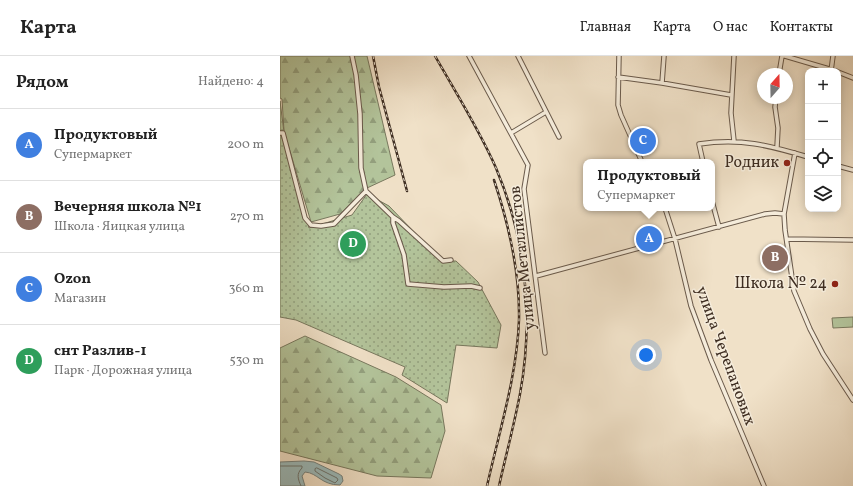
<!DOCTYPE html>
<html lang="ru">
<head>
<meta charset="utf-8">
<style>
  body { margin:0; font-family:Vollkorn,serif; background:#f2f2f2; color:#222 }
  .controls { position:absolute; right:12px; top:12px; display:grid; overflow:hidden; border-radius:8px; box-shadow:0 2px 10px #0003 }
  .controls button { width:36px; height:36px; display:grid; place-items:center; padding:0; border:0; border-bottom:1px solid #e0e0e0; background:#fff; color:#222; font:20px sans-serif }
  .compass { position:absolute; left:477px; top:12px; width:36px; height:36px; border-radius:50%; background:#fff; box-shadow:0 2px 10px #0003; rotate:20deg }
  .you { position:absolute; left:366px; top:299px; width:14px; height:14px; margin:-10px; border:3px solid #fff; border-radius:50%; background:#1a73e8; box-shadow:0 0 0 6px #1a73e833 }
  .badge { display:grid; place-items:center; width:26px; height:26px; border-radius:50%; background:#8f2418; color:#fff; font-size:13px; font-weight:700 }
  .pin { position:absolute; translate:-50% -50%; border:2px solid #fff; box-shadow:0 1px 4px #0006 }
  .popup { position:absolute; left:303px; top:103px; width:132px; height:52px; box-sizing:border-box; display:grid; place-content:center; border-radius:8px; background:#fff; filter:drop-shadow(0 1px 3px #0005); font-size:13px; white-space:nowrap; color:#767676 }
  .popup b { font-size:15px; color:#222 }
  .popup::after { content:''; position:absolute; left:50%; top:100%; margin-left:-8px; border:8px solid transparent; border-top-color:#fff }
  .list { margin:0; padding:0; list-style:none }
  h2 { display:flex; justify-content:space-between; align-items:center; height:52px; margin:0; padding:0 16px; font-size:17px }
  h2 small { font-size:13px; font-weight:400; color:#767676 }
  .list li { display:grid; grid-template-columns:26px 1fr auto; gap:12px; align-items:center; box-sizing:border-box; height:72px; padding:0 16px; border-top:1px solid #e0e0e0 }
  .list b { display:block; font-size:15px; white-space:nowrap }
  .list p { margin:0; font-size:13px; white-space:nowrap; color:#767676 }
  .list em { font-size:13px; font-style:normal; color:#767676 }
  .icon { flex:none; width:22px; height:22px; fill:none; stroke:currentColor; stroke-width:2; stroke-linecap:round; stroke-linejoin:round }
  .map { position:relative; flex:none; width:573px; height:430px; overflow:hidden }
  header { display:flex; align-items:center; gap:24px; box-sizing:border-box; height:56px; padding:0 20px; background:#fff; border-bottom:1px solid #e0e0e0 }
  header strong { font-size:19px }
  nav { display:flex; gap:22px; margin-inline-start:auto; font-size:14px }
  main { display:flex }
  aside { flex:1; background:#fff }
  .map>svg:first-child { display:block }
  .grass { fill:#b3c49b; stroke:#78785e }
  .forest { fill:url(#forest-firs); stroke:#78785e }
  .park { fill:url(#park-dots); stroke:#78785e }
  .water { fill:#9cbcbd; stroke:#76837f }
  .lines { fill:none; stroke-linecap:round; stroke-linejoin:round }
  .shore { stroke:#6d746f; stroke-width:1 }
  .street-casing { stroke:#6a5a4b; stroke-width:5.5 }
  .street { stroke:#f5ecdb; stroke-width:3.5 }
  .rail-casing { stroke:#3e2d21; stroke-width:2.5 }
  .rail { stroke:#f5ecdb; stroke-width:1; stroke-dasharray:3; stroke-linecap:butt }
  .poi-dot { fill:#8f2418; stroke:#f5ecdb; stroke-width:1.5 }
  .labels { text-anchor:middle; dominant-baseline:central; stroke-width:3; stroke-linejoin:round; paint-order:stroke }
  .poi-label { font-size:16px; fill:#3e2d21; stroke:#f5ecdb; text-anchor:end }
  .street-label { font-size:16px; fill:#3e2d21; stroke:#f5ecdb }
</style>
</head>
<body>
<header>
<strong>Карта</strong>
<nav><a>Главная</a><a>Карта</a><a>О нас</a><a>Контакты</a></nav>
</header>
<main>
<aside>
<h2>Рядом<small>Найдено: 4</small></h2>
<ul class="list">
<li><span class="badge" style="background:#3f7fe0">A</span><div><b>Продуктовый</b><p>Супермаркет</p></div><em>200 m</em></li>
<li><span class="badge" style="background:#8d6e63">B</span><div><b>Вечерняя школа №1</b><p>Школа · Яицкая улица</p></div><em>270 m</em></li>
<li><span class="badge" style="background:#3f7fe0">C</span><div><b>Ozon</b><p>Магазин</p></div><em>360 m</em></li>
<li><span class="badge" style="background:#2e9e5b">D</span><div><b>снт Разлив-1</b><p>Парк · Дорожная улица</p></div><em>530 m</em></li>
</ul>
</aside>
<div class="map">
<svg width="573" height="430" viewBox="0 0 573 430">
  <defs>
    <pattern id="forest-firs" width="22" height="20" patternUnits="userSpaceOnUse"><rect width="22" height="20" fill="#b3c49b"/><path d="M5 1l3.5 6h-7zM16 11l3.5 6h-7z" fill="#93a07e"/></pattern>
    <pattern id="park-dots" width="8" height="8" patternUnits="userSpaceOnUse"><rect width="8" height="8" fill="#b3c49b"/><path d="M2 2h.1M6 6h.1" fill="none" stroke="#93a07e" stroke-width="1.8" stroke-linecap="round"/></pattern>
  </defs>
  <rect width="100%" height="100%" fill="#f0e1c8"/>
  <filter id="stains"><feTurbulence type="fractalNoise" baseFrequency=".005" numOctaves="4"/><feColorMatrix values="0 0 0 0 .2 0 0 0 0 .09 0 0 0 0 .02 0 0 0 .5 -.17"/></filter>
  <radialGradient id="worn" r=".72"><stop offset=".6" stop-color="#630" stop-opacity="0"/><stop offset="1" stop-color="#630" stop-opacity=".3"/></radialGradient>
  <path class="grass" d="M573 261V271L553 272 552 262Z"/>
  <path class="forest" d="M0 0H87L115 119 87 132 60 158 31 166 4 75 2 43 0 42Z
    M25 280 116 321 161 349 165 375 151 422 97 420 0 395V292Z"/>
  <path class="park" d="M0 45 4 76 29 172 72 159 87 138 109 150 162 205H176L198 226 221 269 217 292 176 289 167 347 122 319 125 311 16 264 0 261Z"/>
  <path class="water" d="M24 405 34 406 59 418 62 420 63 425 60 429C41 429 38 417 25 416L22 420 25 430H0V406Z"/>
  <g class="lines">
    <path class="shore" d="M0 410H22V412C16 418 18 423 21 430
      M37 412 57 422 58 424 55 427 45 422 35 415V413Z"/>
    <g class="street-casing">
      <path id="street" d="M72 0 76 19 80 58 81 112 86 135
        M189 0 248 109 244 133 265 297
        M238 0 279 81
        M339 0 338 49 341 59 362 106
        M454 0 451 57 454 85
        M505 0 556 15
        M551 15 553 0
        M558 16 573 22
        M499 18 502 0
        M338 21 382 27 451 39
        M382 27 384 0
        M496 42 495 51 498 72 497 91
        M0 77H3L25 162 31 169 41 170 54 168 86 135 113 161V167L124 199 128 228 164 231 191 230 200 232
        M231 77 266 56
        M515 97 504 158 505 174 514 235 530 273 543 298 573 344
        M423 106 419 88C461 82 488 89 528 101
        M558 110 573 114
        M432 145 439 171
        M385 152 395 183 411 250 431 304 484 430
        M113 161 119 165 163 205 171 204
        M507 183 573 184
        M256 220 485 158 495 157 504 158"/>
    </g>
    <use href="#street" class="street"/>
    <g class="rail-casing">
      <path id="rail" d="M93 0 99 31 127 135
        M155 0C176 37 199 73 216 112 246 183 254 262 240 338 234 369 226 399 219 430
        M207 430C219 376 237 320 239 264 240 216 229 169 214 124"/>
    </g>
    <use href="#rail" class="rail"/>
  </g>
  <g class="poi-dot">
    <circle cx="507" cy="107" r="4"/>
    <circle cx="555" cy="228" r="4"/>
  </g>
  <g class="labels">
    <g class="poi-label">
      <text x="499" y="107">Родник</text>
      <text x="547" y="228">Школа № 24</text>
    </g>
    <g class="street-label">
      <text transform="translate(243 202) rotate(-96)">улица Металлистов</text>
      <text transform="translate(445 300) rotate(70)">улица Черепановых</text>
    </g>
  </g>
  <rect width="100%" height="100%" filter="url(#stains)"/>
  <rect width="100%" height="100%" fill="url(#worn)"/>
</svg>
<div class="controls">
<button>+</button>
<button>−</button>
<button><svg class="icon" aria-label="locate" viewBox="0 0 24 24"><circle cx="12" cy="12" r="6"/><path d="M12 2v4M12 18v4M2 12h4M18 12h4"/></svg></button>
<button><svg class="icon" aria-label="layers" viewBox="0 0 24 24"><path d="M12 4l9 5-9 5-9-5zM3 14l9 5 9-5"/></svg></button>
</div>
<svg class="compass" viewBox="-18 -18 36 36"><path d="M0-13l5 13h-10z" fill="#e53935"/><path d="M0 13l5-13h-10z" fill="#767676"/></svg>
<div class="you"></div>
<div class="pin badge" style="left:369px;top:183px;background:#3f7fe0">A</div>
<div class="popup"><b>Продуктовый</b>Супермаркет</div>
<div class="pin badge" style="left:495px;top:202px;background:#8d6e63">B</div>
<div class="pin badge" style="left:363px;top:85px;background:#3f7fe0">C</div>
<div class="pin badge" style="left:73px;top:188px;background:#2e9e5b">D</div>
</div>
</main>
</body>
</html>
